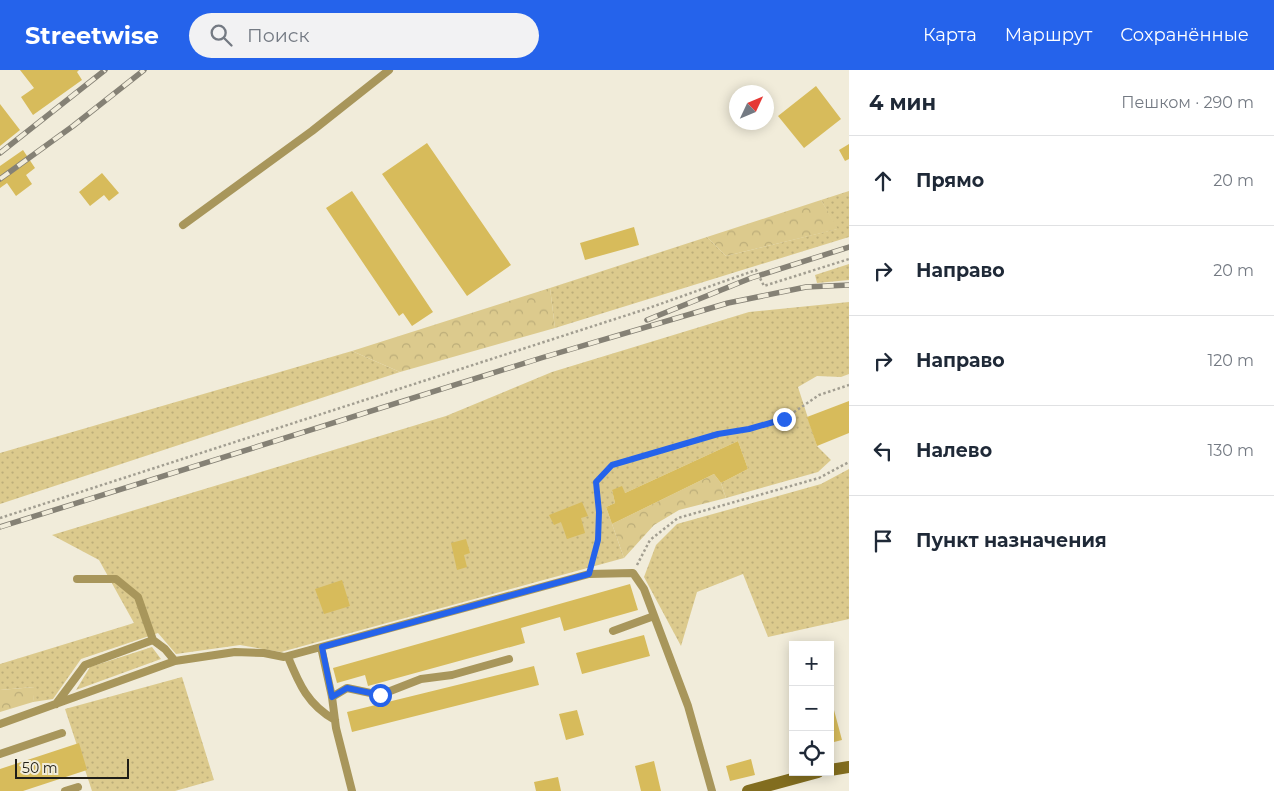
<!DOCTYPE html>
<html lang="ru">
<head>
<meta charset="utf-8">
<style>
  body { margin:0; font-family:Montserrat,sans-serif; background:#f2f2f3; color:#1f2937 }
  .controls { position:absolute; right:15px; bottom:15px; display:grid; overflow:hidden; border-radius:0px; box-shadow:0 2px 12px #0003 }
  .controls button { width:45px; height:45px; display:grid; place-items:center; padding:0; border:0; border-bottom:1px solid #e0e1e3; background:#fff; color:#1f2937; font:25px sans-serif }
  .compass { position:absolute; left:729px; top:15px; width:45px; height:45px; border-radius:50%; background:#fff; box-shadow:0 2px 12px #0003; rotate:46deg }
  .scale { position:absolute; left:15px; bottom:12px; width:114px; box-sizing:border-box; padding-left:5px; border:2px solid #201e18; border-top:0; font-size:14px; line-height:18px; white-space:nowrap; color:#201e18; -webkit-text-stroke:4px #f1ecda; paint-order:stroke }
  .stop { position:absolute; width:15px; height:15px; margin:-11px; border:4px solid #2563eb; border-radius:50%; background:#fff }
  .stop.end { background:#2563eb; border-color:#fff; box-shadow:0 1px 5px #0008 }
  .list { margin:0; padding:0; list-style:none }
  h2 { display:flex; justify-content:space-between; align-items:center; height:65px; margin:0; padding:0 20px; font-size:21px }
  h2 small { font-size:16px; font-weight:400; color:#747a83 }
  .list li { display:grid; grid-template-columns:32px 1fr auto; gap:15px; align-items:center; box-sizing:border-box; height:90px; padding:0 20px; border-top:1px solid #e0e1e3 }
  .list b { display:block; font-size:19px; white-space:nowrap }
  .list em { font-size:16px; font-style:normal; color:#747a83 }
  .icon { flex:none; width:28px; height:28px; fill:none; stroke:currentColor; stroke-width:2; stroke-linecap:round; stroke-linejoin:round }
  .map { position:relative; flex:none; width:849px; height:721px; overflow:hidden }
  header { display:flex; align-items:center; gap:30px; box-sizing:border-box; height:70px; padding:0 25px; background:#2563eb; color:#fff }
  header strong { font-size:24px }
  nav { display:flex; gap:28px; margin-inline-start:auto; font-size:18px }
  .search { width:350px; height:45px; background:#f2f2f3; display:flex; align-items:center; gap:12px; box-sizing:border-box; padding:0 18px; border-radius:28px; color:#747a83; font-size:19px }
  main { display:flex }
  aside { flex:1; background:#fff }
  .map>svg:first-child { display:block }
  .green { fill:url(#green-dots) }
  .forest { fill:url(#forest-crowns) }
  .building { fill:#d7bb5b }
  .lines { fill:none; stroke-linecap:round; stroke-linejoin:round }
  .path { stroke:#a29e91; stroke-width:2.5; stroke-dasharray:2.5 2.5; stroke-linecap:butt }
  .lane { stroke:#a8965b; stroke-width:8 }
  .secondary { stroke:#826d1f; stroke-width:12 }
  .rail-casing { stroke:#858175; stroke-width:5.5 }
  .rail { stroke:#f1ecda; stroke-width:4; stroke-dasharray:11; stroke-linecap:butt }
  .route { stroke:#2563eb; stroke-width:6 }
</style>
</head>
<body>
<header>
<strong>Streetwise</strong>
<div class="search"><svg class="icon" aria-label="search" viewBox="0 0 24 24"><circle cx="10" cy="10" r="6"/><path d="M15 15l6 6"/></svg>Поиск</div>
<nav><a>Карта</a><a>Маршрут</a><a>Сохранённые</a></nav>
</header>
<main>
<div class="map">
<svg width="849" height="721" viewBox="0 0 849 721">
  <defs>
    <pattern id="green-dots" width="8" height="8" patternUnits="userSpaceOnUse" patternTransform="scale(1.25)"><rect width="8" height="8" fill="#dcca8d"/><path d="M2 2h.1M6 6h.1" fill="none" stroke="#bcad79" stroke-width="1.8" stroke-linecap="round"/></pattern>
    <pattern id="forest-crowns" width="20" height="18" patternUnits="userSpaceOnUse" patternTransform="scale(1.25)"><rect width="20" height="18" fill="#dcca8d"/><path d="M2 6a3 3 0 1 1 6 0M12 15a3 3 0 1 1 6 0" fill="none" stroke="#bcad79"/></pattern>
  </defs>
  <rect width="100%" height="100%" fill="#f1ecda"/>
  <path class="green" d="M849 121V167L555 258 550 218 707 167 726 186 837 159 821 130Z
    M849 194V210L817 213 815 205Z
    M849 232V304L841 307 817 306 798 317 817 376 831 390 818 402 726 428 721 413 748 399 738 371 625 423 612 420 615 433 606 437 624 488 281 582 240 575 176 584 158 563 81 589 53 629 33 632 34 617 0 620V594L134 553 99 490 52 465 446 346 552 302 749 242Z
    M352 281 400 302 0 434V383Z
    M849 399V549L768 567 743 504 697 522 681 576 644 507 656 475 677 454 821 414Z
    M152 577 161 589 76 620 90 597Z
    M182 607 214 710 175 721H92L65 639Z"/>
  <path class="forest" d="M821 130 838 159 726 186 707 167Z
    M550 218 555 258 400 302 352 281Z
    M714 404 721 413 726 428 679 440 654 455 624 488 612 454Z
    M35 617 33 632 0 642V620Z"/>
  <path class="building" d="M20 0H79L77 2 82 10 33 45 21 27 34 18Z
    M816 16 841 49 804 78 778 46Z
    M0 34 20 60 0 76Z
    M427 73 511 195 467 226 382 104Z
    M849 74V89L845 91 839 80Z
    M23 80 35 98 26 105 32 114 16 126 7 113 0 118V96Z
    M102 103 119 123 109 131 104 125 90 136 79 122Z
    M352 121 433 242 412 256 403 243 399 246 326 138Z
    M634 157 639 175 585 190 580 173Z
    M849 331V363L817 376 807 347Z
    M738 371 748 399 721 413 714 404 612 454 606 437 615 433 612 420 622 416 625 423Z
    M582 432 588 446 581 448 585 463 567 469 561 452 554 455 549 445Z
    M466 469 470 483 464 485 467 497 457 500 451 473Z
    M342 510 350 536 324 544 315 519Z
    M630 514 638 540 564 561 560 547 521 558 525 573 368 616 365 605 337 613 333 598Z
    M644 565 650 586 582 604 576 583Z
    M534 596 539 615 352 662 347 642Z
    M577 640 584 665 566 670 559 644Z
    M834 640 842 670 830 673V641Z
    M79 673 87 700 23 721H0V699Z
    M751 689 755 705 730 711 726 696Z
    M654 691 661 721H641L635 696Z
    M558 707 561 721H536L534 712Z"/>
  <g class="lines">
    <path class="path" d="M0 448 646 239 756 200 764 216 849 189
      M592 493C600 462 600 444 596 413L612 395 718 364 749 359 784 349 819 325 849 315
      M637 495 650 470 678 448 819 408 849 392"/>
    <path class="lane" d="M183 155 312 61 389 0
      M77 509H116L138 527 153 570
      M613 561 654 546
      M321 577 589 504 633 503 644 519 688 636 712 721
      M288 587C299 614 308 635 335 650
      M332 627 347 618 380 625 421 609 452 605 509 589
      M56 634 85 595 153 570 165 579 175 591
      M0 654 175 591 235 582 264 583 284 587 321 577 332 627 336 658 352 721
      M0 684 62 663
      M65 721 78 717"/>
    <path class="secondary" d="M830 700 849 697
      M748 721 818 702"/>
    <g class="rail-casing">
      <path id="rail" d="M0 83 105 0
        M0 109 73 56 144 0
        M647 250 751 208 849 177
        M0 457 541 288 728 233 806 217 849 215"/>
    </g>
    <use href="#rail" class="rail"/>
  </g>
  <g class="lines">
    <path class="route" d="M380 625 347 618 332 627 322 577 589 504 598 470 599 442 596 412 612 395 718 364 749 359 784 349"/>
  </g>
</svg>
<div class="controls">
<button>+</button>
<button>−</button>
<button><svg class="icon" aria-label="locate" viewBox="0 0 24 24"><circle cx="12" cy="12" r="6"/><path d="M12 2v4M12 18v4M2 12h4M18 12h4"/></svg></button>
</div>
<svg class="compass" viewBox="-18 -18 36 36"><path d="M0-13l5 13h-10z" fill="#e53935"/><path d="M0 13l5-13h-10z" fill="#747a83"/></svg>
<div class="scale">50 m</div>
<div class="stop" style="left:380px;top:625px"></div>
<div class="stop end" style="left:784px;top:349px"></div>
</div>
<aside>
<h2>4 мин<small>Пешком · 290 m</small></h2>
<ul class="list">
<li><svg class="icon" aria-label="ahead" viewBox="0 0 24 24"><path d="M12 20V5M6 11l6-6 6 6"/></svg><div><b>Прямо</b></div><em>20 m</em></li>
<li><svg class="icon" aria-label="right" viewBox="0 0 24 24"><path d="M7 20v-9h11M14 6l5 5-5 5"/></svg><div><b>Направо</b></div><em>20 m</em></li>
<li><svg class="icon" aria-label="right" viewBox="0 0 24 24"><path d="M7 20v-9h11M14 6l5 5-5 5"/></svg><div><b>Направо</b></div><em>120 m</em></li>
<li><svg class="icon" aria-label="left" viewBox="0 0 24 24"><path d="M17 20v-9H6M10 6l-5 5 5 5"/></svg><div><b>Налево</b></div><em>130 m</em></li>
<li><svg class="icon" aria-label="arrive" viewBox="0 0 24 24"><path d="M6 21V4h12l-3 4 3 4H6"/></svg><div><b>Пункт назначения</b></div></li>
</ul>
</aside>
</main>
</body>
</html>
